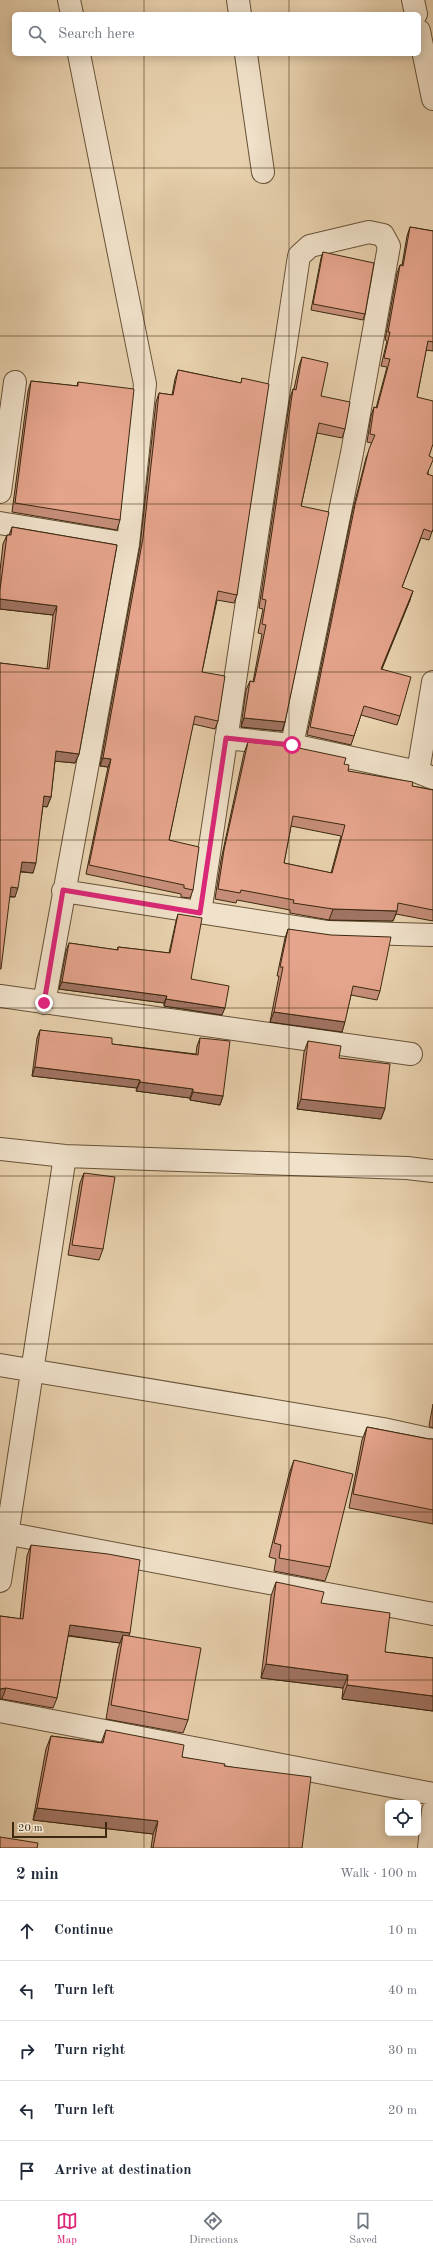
<!DOCTYPE html>
<html lang="en">
<head>
<meta charset="utf-8">
<style>
  body { margin:0; font-family:"Old Standard TT",serif; background:#f6f6f7; color:#1f2937 }
  .controls { position:absolute; right:12px; bottom:12px; display:grid; overflow:hidden; border-radius:6px; box-shadow:0 2px 10px #0003 }
  .controls button { width:36px; height:36px; display:grid; place-items:center; padding:0; border:0; border-bottom:1px solid #e0e1e3; background:#fff; color:#1f2937; font:20px sans-serif }
  .scale { position:absolute; left:12px; bottom:10px; width:95px; box-sizing:border-box; padding-left:4px; border:2px solid #3c280f; border-top:0; font-size:11px; line-height:14px; white-space:nowrap; color:#3c280f; -webkit-text-stroke:3px #f0e1ca; paint-order:stroke }
  .stop { position:absolute; width:12px; height:12px; margin:-9px; border:3px solid #db2777; border-radius:50%; background:#fff }
  .stop.end { background:#db2777; border-color:#fff; box-shadow:0 1px 4px #0008 }
  .list { margin:0; padding:0; list-style:none }
  h2 { display:flex; justify-content:space-between; align-items:center; height:52px; margin:0; padding:0 16px; font-size:17px }
  h2 small { font-size:13px; font-weight:400; color:#747a83 }
  .list li { display:grid; grid-template-columns:26px 1fr auto; gap:12px; align-items:center; box-sizing:border-box; height:60px; padding:0 16px; border-top:1px solid #e0e1e3 }
  .list b { display:block; font-size:15px; white-space:nowrap }
  .list em { font-size:13px; font-style:normal; color:#747a83 }
  .icon { flex:none; width:22px; height:22px; fill:none; stroke:currentColor; stroke-width:2; stroke-linecap:round; stroke-linejoin:round }
  .map { position:relative; flex:none; width:433px; height:1848px; overflow:hidden }
  .search { position:absolute; background:#fff; box-shadow:0 2px 10px #0003; left:12px; right:12px; top:12px; height:44px; display:flex; align-items:center; gap:10px; box-sizing:border-box; padding:0 14px; border-radius:6px; color:#747a83; font-size:15px }
  .sheet { height:352px; background:#fff }
  nav { display:flex; justify-content:space-around; align-items:center; box-sizing:border-box; height:56px; border-top:1px solid #e0e1e3; background:#fff; font-size:11px; color:#747a83 }
  nav a { display:grid; justify-items:center; gap:2px }
  nav .on { color:#db2777 }
  .map>svg:first-child { display:block }
  .lines { fill:none; stroke-linecap:round; stroke-linejoin:round }
  .minor-casing { stroke:#675237; stroke-width:24 }
  .minor { stroke:#f0e1ca; stroke-width:22 }
  .wall { fill:#c58d78; stroke:#3c280f; fill-rule:evenodd }
  .shaded-wall { fill:#a07362; stroke:#3c280f }
  .building { fill:#e5a48c; stroke:#3c280f; fill-rule:evenodd }
  .route { stroke:#db2777; stroke-width:5 }
  .grid { fill:none; stroke:#3c280f; stroke-width:1; stroke-opacity:0.55 }
</style>
</head>
<body>
<div class="map">
<svg width="433" height="1848" viewBox="0 0 433 1848">
  <rect width="100%" height="100%" fill="#e8d1ae"/>
  <filter id="stains"><feTurbulence type="fractalNoise" baseFrequency=".005" numOctaves="4"/><feColorMatrix values="0 0 0 0 .2 0 0 0 0 .09 0 0 0 0 .02 0 0 0 .5 -.17"/></filter>
  <radialGradient id="worn" r=".72"><stop offset=".6" stop-color="#630" stop-opacity="0"/><stop offset="1" stop-color="#630" stop-opacity=".3"/></radialGradient>
  <g class="lines">
    <g class="minor-casing">
      <path id="minor" d="M69 0 72 14
        M238 0 240 14
        M413 0 416 14
        M419 31 433 99
        M246 54 263 172
        M0 492 15 382
        M0 523 128 544
        M226 738 292 745 418 772 433 778
        M418 772 433 682
        M63 891 328 932 433 935
        M200 913 299 256 310 246 369 232 383 235 389 246 352 453 292 745
        M0 996 411 1054
        M44 1003 128 544 145 384 79 54
        M0 1149 65 1156 407 1168 433 1171
        M0 1365 383 1429 433 1440
        M0 1532 433 1614
        M0 1581 65 1156
        M0 1711 433 1794
        M429 1848 433 1811"/>
    </g>
    <use href="#minor" class="minor"/>
  </g>
  <path class="wall" d="M410 227 433 231V351L426 350 417 397 429 456 428 474 433 529 429 540 421 538 402 587 410 600 382 669 400 716 397 725 361 715 351 745 307 735 352 513 366 458 372 443 367 442 371 416 374 407 376 408 387 367 381 366 387 341 385 340 397 273 400 265H402L407 236Z
    M323 252 365 314 363 320 311 310 321 258Z
    M302 357 321 396 345 429 342 438 317 433 301 506 285 722 282 731 241 727 246 690 250 681 253 682 262 634 258 633 263 609 259 608 290 398 293 389H294L299 366Z
    M178 370 241 383 242 378 237 595 234 603 217 600 202 672 218 721 215 729 193 724 169 840 193 890 190 898 181 897V894L86 874 108 767 100 766 140 546 156 402 159 393 172 395 175 379Z
    M31 381 77 386 78 382 120 520 117 530 12 512 28 391Z
    M12 527 117 545 79 754 75 763 55 761 51 797 47 807 43 806 33 873 20 872 15 897H10L0 663 47 669 53 615 0 609V571L3 544 7 535H9Z
    M248 742 344 764 348 771 412 786 433 790V921L396 914 393 921 329 920 290 913V910L237 900 236 903 215 899 221 860 244 753ZM291 826 341 836 331 873 284 863Z
    M178 914 191 979 222 1015 164 1006V1003L59 989 66 951 69 943 117 950 118 947 169 953 176 921Z
    M288 929 380 991 377 1000 351 995 342 1032 270 1022 279 976H277L285 938Z
    M40 1030 112 1044 196 1054 197 1046 200 1038 223 1096 220 1105 190 1100V1098L136 1091 137 1088 32 1076 37 1038Z
    M308 1041 339 1058 385 1108 381 1119 297 1109 304 1052Z
    M84 1173 103 1249 99 1260 68 1255 80 1183Z
    M433 1404V1428L429 1426Z
    M367 1427 429 1439H433V1524L349 1508 362 1440Z
    M294 1460 330 1567 325 1581 274 1571 276 1559 269 1557 289 1474Z
    M31 1545 129 1636 188 1720 183 1733 106 1719 118 1648 120 1643 68 1636 57 1698 53 1708 2 1699H0V1616L20 1619 27 1556Z
    M276 1582 321 1603 385 1652 433 1658V1711L342 1699 343 1688 261 1678 271 1596Z
    M106 1730 182 1757 224 1766 302 1848H151L153 1834 33 1820 46 1749 51 1736 101 1743Z"/>
  <path class="shaded-wall" d="M413 591 410 600 378 677 381 669Z
    M0 599 57 606 53 615 0 609Z
    M244 718 285 722 282 731 241 727Z
    M56 751 79 754 75 763 53 761Z
    M103 758 111 759 108 767 100 766Z
    M44 796 51 797 47 807 41 806Z
    M22 862 36 863 33 873 18 871Z
    M11 887 18 888 15 897 7 896Z
    M333 909 397 911 393 921 329 920Z
    M62 982 167 996 164 1003 59 989Z
    M166 999 225 1008 222 1015 164 1006Z
    M274 1012 345 1022 342 1032 270 1022Z
    M35 1067 140 1080 137 1088 32 1076Z
    M140 1082 193 1089 190 1098 136 1091Z
    M193 1092 223 1096 220 1105 190 1100Z
    M301 1099 385 1108 381 1119 297 1109Z
    M70 1625 130 1633 126 1644 123 1635 120 1643 66 1635Z
    M266 1664 348 1675 343 1688 261 1678Z
    M347 1685 433 1696V1711L342 1699Z
    M6 1688 2 1699H0V1689Z
    M37 1808 158 1821 153 1834 33 1820Z"/>
  <path class="building" d="M410 227 433 231V342L428 341 417 397 433 401V444L429 456 433 458V460L427 474 433 476V529L432 532 424 529 402 587 413 591 381 669 411 677 400 716 364 706 354 736 310 727 355 505 369 449 375 435 370 434 374 407 377 408 390 359 384 358 390 332H388L400 265 403 266Z
    M323 252 374 263 365 314 313 304Z
    M302 357 328 363 321 396 350 402 345 429 319 423 301 506 329 512 285 722 244 718 250 681 254 682 266 625 262 624 266 600 262 599 293 389 296 390Z
    M178 370 241 383 242 378 269 384 237 595 218 591 202 672 225 676 218 721 195 716 169 840 199 847 193 890 184 888V885L89 865 111 759 103 758 143 538 159 393 173 395Z
    M31 381 78 386V382L134 389 120 520 15 503Z
    M12 527 117 545 79 754 56 751 51 797 44 796 36 863 22 862 18 888 11 887 1 969H0V663L49 669 57 606 0 599V590L7 535H11Z
    M248 742 294 747 346 758 344 764 349 765 348 771 413 782 412 786 433 790V910L398 903 397 911 333 909 293 903 294 900 241 890 240 893 218 889 224 850ZM293 816 345 825 332 873 284 863Z
    M178 914 202 918 191 979 229 986 225 1008 166 999 167 996 62 982 69 943 118 950V947L170 953Z
    M288 929 331 935 391 937 380 991 353 986 345 1022 274 1012 283 967H280Z
    M40 1030 112 1038V1044L198 1055 200 1038 230 1041 223 1096 193 1092V1089L140 1082V1080L35 1067Z
    M308 1041 341 1046 339 1058 390 1064 385 1108 301 1099Z
    M84 1173 115 1177 103 1249 72 1245Z
    M367 1427 429 1439H433V1510L353 1494Z
    M294 1460 353 1474 330 1567 279 1558 281 1545 274 1543Z
    M31 1545 108 1554 140 1560 130 1633 70 1625 57 1698 6 1688 0 1689V1616L23 1619Z
    M276 1582 324 1592 321 1603 390 1613 385 1652 433 1658V1696L347 1685 348 1675 266 1664Z
    M123 1635 201 1648 188 1720 111 1705Z
    M106 1730 184 1745 182 1757 225 1764 224 1766 311 1777 302 1848H153L158 1821 37 1808 51 1736 103 1743Z
    M0 1837 38 1843 37 1848H0Z"/>
  <g class="lines">
    <path class="route" d="M44 1003 63 890 200 913 226 738 292 745"/>
  </g>
  <path class="grid" d="M144 0V14M289 0V14M144 54V1848M289 54V1848M0 168H433M0 336H433M0 504H433M0 672H433M0 840H433M0 1008H433M0 1176H433M0 1344H433M0 1512H433M0 1680H433"/>
  <rect width="100%" height="100%" filter="url(#stains)"/>
  <rect width="100%" height="100%" fill="url(#worn)"/>
</svg>
<div class="controls">
<button><svg class="icon" aria-label="locate" viewBox="0 0 24 24"><circle cx="12" cy="12" r="6"/><path d="M12 2v4M12 18v4M2 12h4M18 12h4"/></svg></button>
</div>
<div class="scale">20 m</div>
<div class="stop" style="left:292px;top:745px"></div>
<div class="stop end" style="left:44px;top:1003px"></div>
<div class="search"><svg class="icon" aria-label="search" viewBox="0 0 24 24"><circle cx="10" cy="10" r="6"/><path d="M15 15l6 6"/></svg>Search here</div>
</div>
<section class="sheet">
<h2>2 min<small>Walk · 100 m</small></h2>
<ul class="list">
<li><svg class="icon" aria-label="ahead" viewBox="0 0 24 24"><path d="M12 20V5M6 11l6-6 6 6"/></svg><div><b>Continue</b></div><em>10 m</em></li>
<li><svg class="icon" aria-label="left" viewBox="0 0 24 24"><path d="M17 20v-9H6M10 6l-5 5 5 5"/></svg><div><b>Turn left</b></div><em>40 m</em></li>
<li><svg class="icon" aria-label="right" viewBox="0 0 24 24"><path d="M7 20v-9h11M14 6l5 5-5 5"/></svg><div><b>Turn right</b></div><em>30 m</em></li>
<li><svg class="icon" aria-label="left" viewBox="0 0 24 24"><path d="M17 20v-9H6M10 6l-5 5 5 5"/></svg><div><b>Turn left</b></div><em>20 m</em></li>
<li><svg class="icon" aria-label="arrive" viewBox="0 0 24 24"><path d="M6 21V4h12l-3 4 3 4H6"/></svg><div><b>Arrive at destination</b></div></li>
</ul>
</section>
<nav>
<a class="on"><svg class="icon" aria-label="map" viewBox="0 0 24 24"><path d="M3 6l6-2 6 2 6-2v14l-6 2-6-2-6 2zM9 4v14M15 6v14"/></svg>Map</a>
<a><svg class="icon" aria-label="directions" viewBox="0 0 24 24"><path d="M12 3l9 9-9 9-9-9zM9 14v-3h6M13 9l2 2-2 2"/></svg>Directions</a>
<a><svg class="icon" aria-label="saved" viewBox="0 0 24 24"><path d="M7 4h10v16l-5-4-5 4z"/></svg>Saved</a>
</nav>
</body>
</html>
